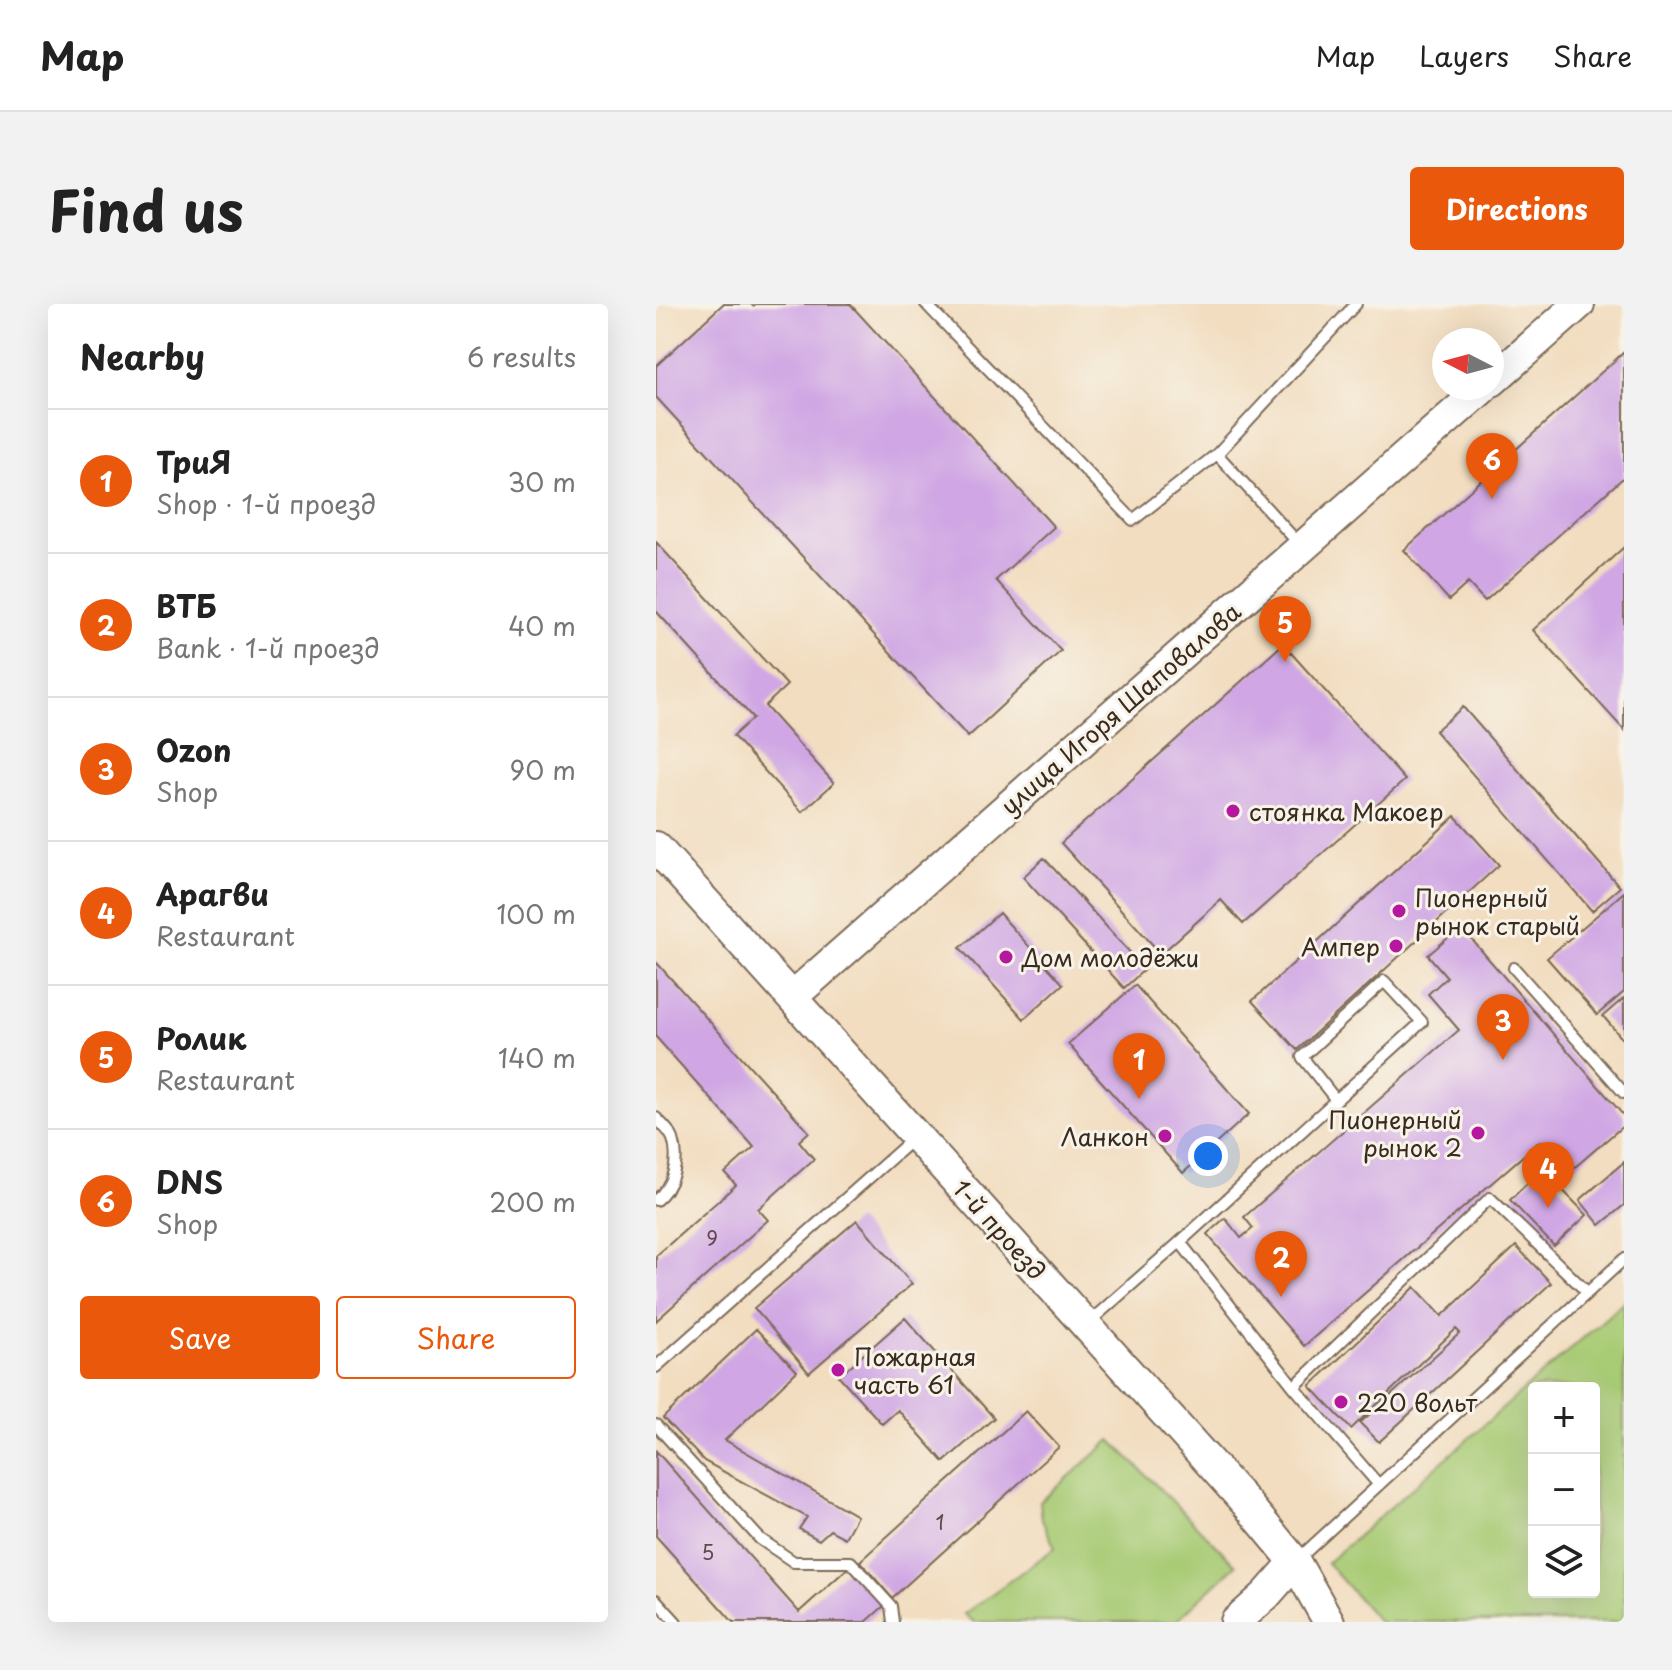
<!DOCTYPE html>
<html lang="en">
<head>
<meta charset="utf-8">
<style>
  body { margin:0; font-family:"Playpen Sans",sans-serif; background:#f2f2f2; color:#222 }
  .controls { position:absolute; right:24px; bottom:24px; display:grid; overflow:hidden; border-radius:8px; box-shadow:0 8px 32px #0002 }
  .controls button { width:72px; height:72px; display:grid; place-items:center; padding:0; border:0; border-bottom:2px solid #e0e0e0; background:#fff; color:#222; font:40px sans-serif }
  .compass { position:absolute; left:776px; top:24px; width:72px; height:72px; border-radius:50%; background:#fff; box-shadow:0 8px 32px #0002; rotate:276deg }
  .you { position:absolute; left:552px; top:852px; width:28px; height:28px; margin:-20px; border:6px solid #fff; border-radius:50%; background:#1a73e8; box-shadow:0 0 0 12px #1a73e833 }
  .badge { display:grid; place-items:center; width:52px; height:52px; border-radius:50%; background:#ea580c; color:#fff; font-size:26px; font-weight:700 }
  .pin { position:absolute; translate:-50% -66px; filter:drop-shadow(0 2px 4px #0008) }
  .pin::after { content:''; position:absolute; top:42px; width:28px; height:24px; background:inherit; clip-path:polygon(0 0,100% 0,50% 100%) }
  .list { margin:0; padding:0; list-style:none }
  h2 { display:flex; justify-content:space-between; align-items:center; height:104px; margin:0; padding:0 32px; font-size:34px }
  h2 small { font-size:26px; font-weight:400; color:#767676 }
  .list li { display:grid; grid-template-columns:52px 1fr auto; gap:24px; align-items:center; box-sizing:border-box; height:144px; padding:0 32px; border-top:2px solid #e0e0e0 }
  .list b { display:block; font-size:30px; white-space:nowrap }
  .list p { margin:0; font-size:26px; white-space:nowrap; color:#767676 }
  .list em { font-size:26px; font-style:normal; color:#767676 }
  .actions { display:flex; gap:16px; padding:24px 32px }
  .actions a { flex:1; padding:18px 0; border:2px solid #ea580c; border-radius:8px; text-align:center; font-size:28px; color:#ea580c }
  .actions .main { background:#ea580c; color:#fff }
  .icon { flex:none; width:44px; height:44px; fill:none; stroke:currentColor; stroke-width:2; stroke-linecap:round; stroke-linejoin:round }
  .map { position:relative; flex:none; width:968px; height:1318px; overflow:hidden; border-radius:8px }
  header { display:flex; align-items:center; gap:48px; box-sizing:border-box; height:112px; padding:0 40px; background:#fff; border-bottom:2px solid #e0e0e0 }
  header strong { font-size:38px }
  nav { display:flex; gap:44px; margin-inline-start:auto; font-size:28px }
  .intro { display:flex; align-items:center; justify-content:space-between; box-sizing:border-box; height:192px; padding:0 48px }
  h1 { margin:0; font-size:56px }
  .button { padding:20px 36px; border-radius:8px; background:#ea580c; color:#fff; font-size:28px; font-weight:700 }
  main { display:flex; gap:48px; padding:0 48px }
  aside { flex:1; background:#fff; border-radius:8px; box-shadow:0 8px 32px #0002 }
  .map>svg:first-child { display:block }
  .green { fill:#a8cb75; stroke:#727a4a; stroke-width:2; fill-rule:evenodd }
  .building { fill:#d0a7e4 }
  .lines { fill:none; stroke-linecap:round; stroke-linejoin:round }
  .lane-casing { stroke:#7b6957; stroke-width:14 }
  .secondary-casing { stroke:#7b6957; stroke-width:34 }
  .lane { stroke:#fff; stroke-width:10 }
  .secondary { stroke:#fff; stroke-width:30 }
  .poi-dot { fill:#b5179e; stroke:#f7f3e8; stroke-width:3 }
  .labels { text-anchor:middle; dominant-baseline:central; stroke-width:6; stroke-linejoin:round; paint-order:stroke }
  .number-label { font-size:20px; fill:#604950 }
  .street-label { font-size:24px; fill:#3b2a1e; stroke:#f7f3e8 }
  .poi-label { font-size:24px; fill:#3b2a1e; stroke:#f7f3e8; text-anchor:start }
</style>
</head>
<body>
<header>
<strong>Map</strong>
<nav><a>Map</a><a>Layers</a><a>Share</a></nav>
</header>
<div class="intro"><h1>Find us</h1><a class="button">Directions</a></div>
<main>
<aside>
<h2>Nearby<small>6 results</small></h2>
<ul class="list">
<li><span class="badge">1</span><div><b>ТриЯ</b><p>Shop · 1-й проезд</p></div><em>30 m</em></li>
<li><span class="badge">2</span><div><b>ВТБ</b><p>Bank · 1-й проезд</p></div><em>40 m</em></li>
<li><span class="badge">3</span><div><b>Ozon</b><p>Shop</p></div><em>90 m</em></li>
<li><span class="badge">4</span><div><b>Арагви</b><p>Restaurant</p></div><em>100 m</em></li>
<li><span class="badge">5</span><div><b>Ролик</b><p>Restaurant</p></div><em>140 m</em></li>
<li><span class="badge">6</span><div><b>DNS</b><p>Shop</p></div><em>200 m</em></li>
</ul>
<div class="actions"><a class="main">Save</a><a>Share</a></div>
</aside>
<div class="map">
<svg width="968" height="1318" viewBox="0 0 968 1318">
  <rect width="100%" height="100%" fill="#f7f3e8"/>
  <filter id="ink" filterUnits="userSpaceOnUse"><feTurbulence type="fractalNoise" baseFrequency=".0125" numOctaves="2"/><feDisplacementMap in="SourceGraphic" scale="16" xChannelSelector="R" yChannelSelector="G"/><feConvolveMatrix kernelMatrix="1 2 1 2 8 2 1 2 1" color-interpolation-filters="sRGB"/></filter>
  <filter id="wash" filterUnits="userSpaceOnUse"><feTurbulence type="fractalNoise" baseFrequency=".006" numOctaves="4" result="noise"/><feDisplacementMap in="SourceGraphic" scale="32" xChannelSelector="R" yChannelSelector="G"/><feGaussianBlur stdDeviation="1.8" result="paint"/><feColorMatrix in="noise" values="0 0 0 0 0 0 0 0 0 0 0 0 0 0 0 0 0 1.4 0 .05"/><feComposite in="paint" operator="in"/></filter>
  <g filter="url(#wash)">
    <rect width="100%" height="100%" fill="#f2ddc0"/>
    <path class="green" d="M968 998V1318H723L671 1259ZM878 1084H938V1288H878Z
      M455 1136 580 1261 519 1318H318L308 1310 399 1244 386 1216 384 1198Z"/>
    <g id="blocks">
      <path class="building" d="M67 0H95L97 2 100 0H194L398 223 340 276 405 347 312 433 0 93V62Z
        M968 48V173L829 297 812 279 793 296 748 246Z
        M0 238 131 381 109 402 178 479 146 508 77 432 97 414 0 307Z
        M968 243V426L877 326Z
        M627 340 749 476 587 620 565 596 505 650 405 539Z
        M807 403 964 583 936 607 779 427Z
        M799 512 843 561 641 746 596 697Z
        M388 554 489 665 468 684 367 573Z
        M968 588V688L941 711 891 654Z
        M343 609 407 680 368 715 304 644Z
        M805 623 968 812V821L912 869 884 837 648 1042 551 930 569 914 585 934 597 924 588 913 803 726 772 690 791 673 772 651Z
        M0 658 153 828 143 837 158 855 102 905 112 916 0 1017V952L80 881 69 869 98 843 0 733Z
        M479 681 593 810 527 869 412 740Z
        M968 694V737L947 712Z
        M968 858V901L944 921 924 896Z
        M886 865 931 911 898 942 854 896Z
        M201 916 256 980 153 1069 98 1004Z
        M860 942 895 979 723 1138 704 1119 804 1029 800 1025 695 1125 654 1082 759 983 786 1012Z
        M249 1014 338 1114 288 1158 242 1106 226 1120 183 1072Z
        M100 1025 141 1067 69 1136 201 1212 189 1234 174 1226 163 1236 143 1225 151 1213 48 1157 7 1114Z
        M370 1107 403 1143 236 1294 204 1257Z
        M0 1147 143 1308 193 1263 228 1302 210 1318H77L0 1232Z"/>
    </g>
  </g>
  <g filter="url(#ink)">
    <use href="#blocks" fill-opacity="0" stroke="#7b6957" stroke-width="2"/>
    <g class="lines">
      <g class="lane-casing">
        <path id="lane" d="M270 0 477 216 561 150 700 0
          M561 150 645 242
          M858 664 968 789
          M0 814C6 820 14 827 17 835 24 857 17 882 0 896
          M524 938 766 718 728 677 646 753 680 796
          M432 1019 524 938 638 1083
          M0 1063 259 833
          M0 1121 104 1235 138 1258H195L235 1302 237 1318
          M723 1181 638 1083 834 894 931 988
          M640 1257 968 955
          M0 1296 20 1318"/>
      </g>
      <g class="secondary-casing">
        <path id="secondary" d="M836 77 923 0
          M0 543 590 1199 639 1258 673 1318
          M136 693 827 84
          M580 1318 610 1291 639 1258"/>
      </g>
      <use href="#lane" class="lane"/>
      <use href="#secondary" class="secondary"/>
    </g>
  </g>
  <g class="poi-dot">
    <circle cx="577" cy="507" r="8"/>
    <circle cx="743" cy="607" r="8"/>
    <circle cx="740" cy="642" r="8"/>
    <circle cx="350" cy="653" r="8"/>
    <circle cx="822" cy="829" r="8"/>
    <circle cx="509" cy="832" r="8"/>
    <circle cx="182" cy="1066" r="8"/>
    <circle cx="685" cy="1098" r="8"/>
  </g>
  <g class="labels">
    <g class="number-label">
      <text x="56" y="934">9</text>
      <text x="284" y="1218">1</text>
      <text x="52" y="1248">5</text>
    </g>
    <g class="street-label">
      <text transform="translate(464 404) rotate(-41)">улица Игоря Шаповалова</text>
      <text transform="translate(344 925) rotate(48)">1-й проезд</text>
    </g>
    <g class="poi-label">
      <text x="593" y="507">стоянка Макоер</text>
      <text x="759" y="593">Пионерный<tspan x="759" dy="28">рынок старый</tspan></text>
      <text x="724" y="642" text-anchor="end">Ампер</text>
      <text x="366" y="653">Дом молодёжи</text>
      <text x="806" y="815" text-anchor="end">Пионерный<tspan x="806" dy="28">рынок 2</tspan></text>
      <text x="493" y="832" text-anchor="end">Ланкон</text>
      <text x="198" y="1052">Пожарная<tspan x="198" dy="28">часть 61</tspan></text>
      <text x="701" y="1098">220 вольт</text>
    </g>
  </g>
</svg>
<div class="controls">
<button>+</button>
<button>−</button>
<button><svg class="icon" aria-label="layers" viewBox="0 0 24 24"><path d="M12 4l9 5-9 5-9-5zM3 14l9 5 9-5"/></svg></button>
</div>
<svg class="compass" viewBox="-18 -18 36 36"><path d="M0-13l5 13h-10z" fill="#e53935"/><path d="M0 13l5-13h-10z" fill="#767676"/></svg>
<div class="you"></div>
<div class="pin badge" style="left:483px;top:795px">1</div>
<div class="pin badge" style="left:625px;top:993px">2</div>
<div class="pin badge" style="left:847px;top:756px">3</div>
<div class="pin badge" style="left:892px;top:904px">4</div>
<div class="pin badge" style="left:629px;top:358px">5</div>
<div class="pin badge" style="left:836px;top:195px">6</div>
</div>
</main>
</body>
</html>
